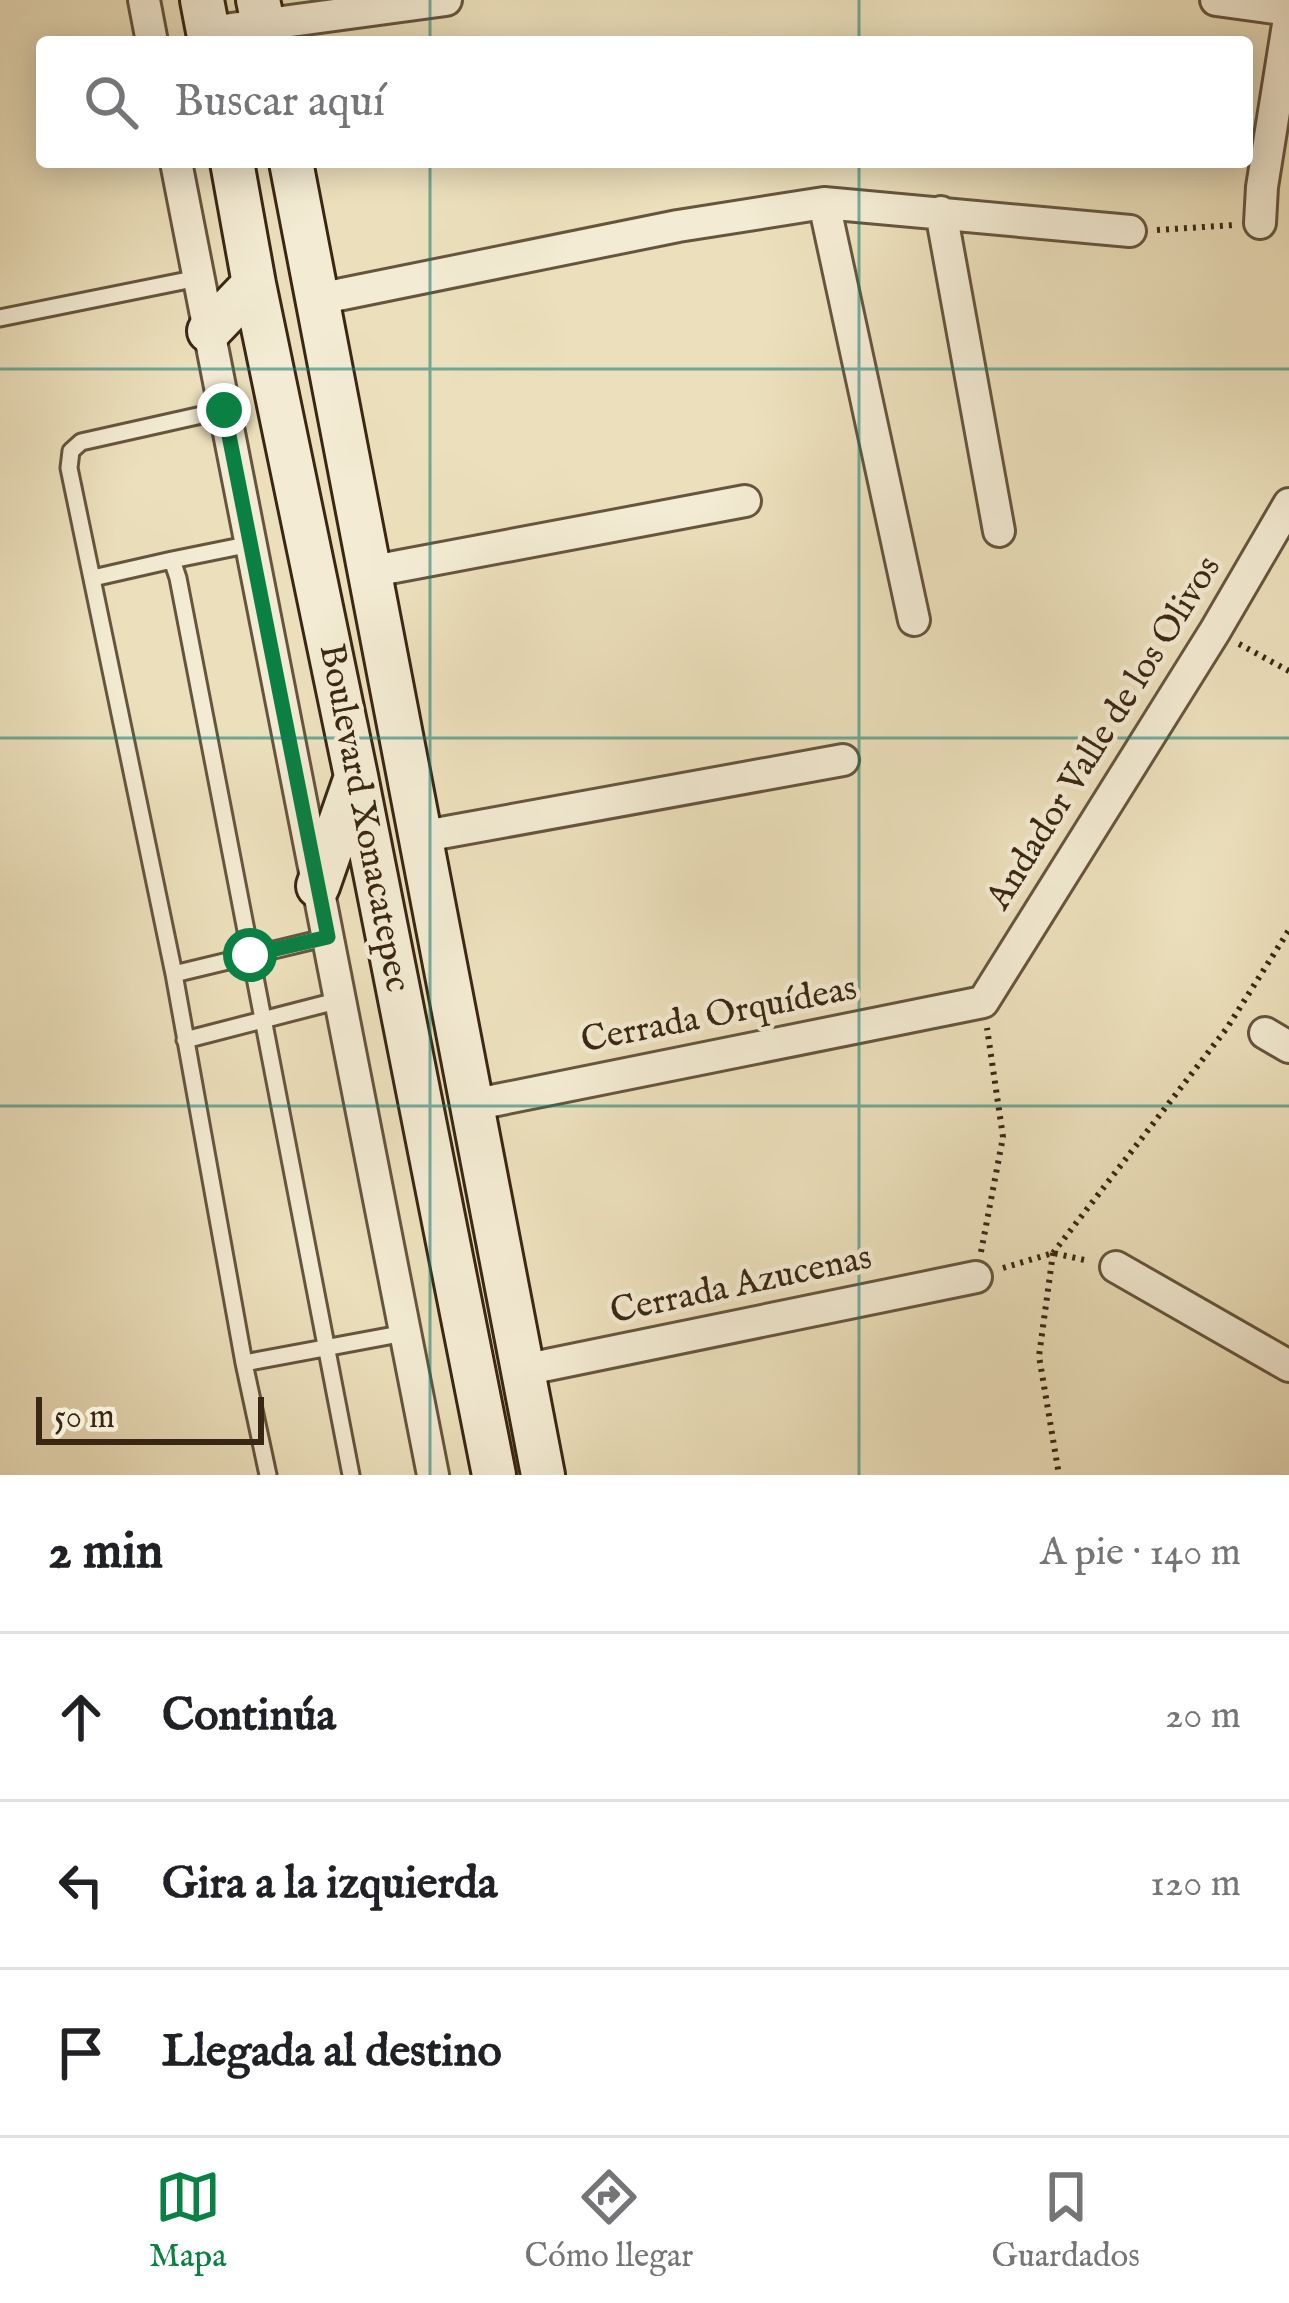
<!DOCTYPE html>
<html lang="es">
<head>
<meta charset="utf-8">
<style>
  body { margin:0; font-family:"IM FELL English",serif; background:#f6f6f6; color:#202124 }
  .scale { position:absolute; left:36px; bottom:30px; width:228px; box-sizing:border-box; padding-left:12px; border:6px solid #3a2713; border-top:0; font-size:33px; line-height:42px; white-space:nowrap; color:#3a2713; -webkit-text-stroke:9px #f3ebd3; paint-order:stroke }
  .stop { position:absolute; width:36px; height:36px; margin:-27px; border:9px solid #0b8043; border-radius:50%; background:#fff }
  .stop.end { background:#0b8043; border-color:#fff; box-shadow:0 3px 12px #0008 }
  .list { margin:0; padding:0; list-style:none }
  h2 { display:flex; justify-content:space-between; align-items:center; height:156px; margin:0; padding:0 48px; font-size:51px }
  h2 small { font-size:39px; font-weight:400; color:#757577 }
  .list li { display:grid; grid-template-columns:78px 1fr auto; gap:36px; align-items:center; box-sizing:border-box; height:168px; padding:0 48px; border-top:3px solid #e0e0e0 }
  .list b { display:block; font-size:45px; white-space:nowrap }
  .list em { font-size:39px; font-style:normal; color:#757577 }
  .icon { flex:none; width:66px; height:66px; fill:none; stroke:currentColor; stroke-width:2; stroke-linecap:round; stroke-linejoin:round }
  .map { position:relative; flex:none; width:1289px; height:1475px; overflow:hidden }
  .search { position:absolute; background:#fff; box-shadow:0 6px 30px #0003; left:36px; right:36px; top:36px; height:132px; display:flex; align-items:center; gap:30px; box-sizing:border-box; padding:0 42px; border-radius:12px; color:#757577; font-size:45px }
  .sheet { height:660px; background:#fff }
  nav { display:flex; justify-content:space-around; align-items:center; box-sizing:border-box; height:168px; border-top:3px solid #e0e0e0; background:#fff; font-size:33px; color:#757577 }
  nav a { display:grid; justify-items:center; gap:6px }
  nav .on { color:#0b8043 }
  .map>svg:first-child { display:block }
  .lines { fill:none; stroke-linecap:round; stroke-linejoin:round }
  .service-casing { stroke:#66553d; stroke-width:21 }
  .minor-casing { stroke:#66553d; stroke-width:36 }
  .secondary-casing { stroke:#3a2713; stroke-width:48 }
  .path { stroke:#3a2713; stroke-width:6; stroke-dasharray:3 6; stroke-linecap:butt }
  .service { stroke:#f3ebd3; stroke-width:15 }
  .minor { stroke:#f3ebd3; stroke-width:30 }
  .secondary { stroke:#f3ebd3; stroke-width:42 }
  .route { stroke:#0b8043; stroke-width:15 }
  .grid { fill:none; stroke:#0f766e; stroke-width:3; stroke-opacity:0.55 }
  .labels { text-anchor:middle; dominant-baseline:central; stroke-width:9; stroke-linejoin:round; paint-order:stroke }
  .street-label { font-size:36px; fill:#3a2713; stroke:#f3ebd3 }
</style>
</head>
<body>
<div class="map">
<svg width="1289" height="1475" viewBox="0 0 1289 1475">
  <rect width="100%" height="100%" fill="#ece0bc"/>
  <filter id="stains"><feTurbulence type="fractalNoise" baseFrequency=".00167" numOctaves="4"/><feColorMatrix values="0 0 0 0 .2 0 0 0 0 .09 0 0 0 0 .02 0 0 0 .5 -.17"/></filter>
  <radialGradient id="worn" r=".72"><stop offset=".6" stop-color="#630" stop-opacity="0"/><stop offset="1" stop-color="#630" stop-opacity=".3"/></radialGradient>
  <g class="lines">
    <g class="service-casing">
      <path id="service" d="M0 318 198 278
        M224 410 81 442 71 451 69 468 174 974 244 1363 268 1475
        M172 560 251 544
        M93 578 172 560 178 578 351 1475
        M174 974 328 937
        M185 1040 340 1000
        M244 1363 405 1333"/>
    </g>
    <g class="minor-casing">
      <path id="minor" d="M144 0 152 42
        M1216 0 1289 10
        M209 32 446 0
        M176 162 433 1475
        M824 203 914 620
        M941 212 999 531
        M1260 223 1262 187 1289 18
        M318 299 678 226 824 203 1130 231
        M368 572 745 501
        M419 837 843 760
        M1265 1033 1289 1047
        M472 1105 983 1002 1215 631 1289 504
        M1116 1267 1289 1366
        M523 1370 976 1277"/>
    </g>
    <g class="secondary-casing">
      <path id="secondary" d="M202 0 210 42
        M258 0 267 42
        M232 162 254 284 356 776 494 1475
        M291 162 543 1475
        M209 331 254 284
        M318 886 356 777"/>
    </g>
    <path class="path" d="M1157 230 1234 225
      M1239 644 1289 671
      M981 1252 1003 1137 987 1028
      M1053 1253 1227 1028 1289 930
      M1053 1253 1039 1356 1059 1475
      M1003 1268 1053 1253 1089 1261"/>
    <use href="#service" class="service"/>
    <use href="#minor" class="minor"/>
    <use href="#secondary" class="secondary"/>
  </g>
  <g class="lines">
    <path class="route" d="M224 410 328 937 250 955"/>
  </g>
  <path class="grid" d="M430 0V42M859 0V42M430 162V1475M859 162V1475M0 369H1289M0 738H1289M0 1106H1289"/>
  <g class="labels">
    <g class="street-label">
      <text transform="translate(1104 733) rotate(-58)">Andador Valle de los Olivos</text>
      <text transform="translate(364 818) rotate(79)">Boulevard Xonacatepec</text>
      <text transform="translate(719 1015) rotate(-11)">Cerrada Orquídeas</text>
      <text transform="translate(741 1285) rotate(-12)">Cerrada Azucenas</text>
    </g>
  </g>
  <rect width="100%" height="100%" filter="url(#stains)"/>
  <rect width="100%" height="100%" fill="url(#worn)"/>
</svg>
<div class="scale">50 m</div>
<div class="stop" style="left:250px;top:955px"></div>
<div class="stop end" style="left:224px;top:410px"></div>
<div class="search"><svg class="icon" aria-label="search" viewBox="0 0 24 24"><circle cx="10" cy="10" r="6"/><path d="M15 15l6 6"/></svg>Buscar aquí</div>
</div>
<section class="sheet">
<h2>2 min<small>A pie · 140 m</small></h2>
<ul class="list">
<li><svg class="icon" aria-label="ahead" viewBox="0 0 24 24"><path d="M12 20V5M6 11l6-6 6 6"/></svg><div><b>Continúa</b></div><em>20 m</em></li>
<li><svg class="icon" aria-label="left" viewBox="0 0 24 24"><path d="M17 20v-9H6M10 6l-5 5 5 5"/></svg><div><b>Gira a la izquierda</b></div><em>120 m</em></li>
<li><svg class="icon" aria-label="arrive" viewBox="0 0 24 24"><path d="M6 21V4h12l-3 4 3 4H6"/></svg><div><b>Llegada al destino</b></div></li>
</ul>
</section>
<nav>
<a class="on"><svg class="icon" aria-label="map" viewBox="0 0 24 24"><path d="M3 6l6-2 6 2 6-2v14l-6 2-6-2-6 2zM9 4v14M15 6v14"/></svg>Mapa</a>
<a><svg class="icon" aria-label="directions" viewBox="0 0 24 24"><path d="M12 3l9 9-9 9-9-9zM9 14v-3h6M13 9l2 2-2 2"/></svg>Cómo llegar</a>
<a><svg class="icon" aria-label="saved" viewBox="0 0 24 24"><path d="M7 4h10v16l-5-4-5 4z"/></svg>Guardados</a>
</nav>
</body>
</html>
